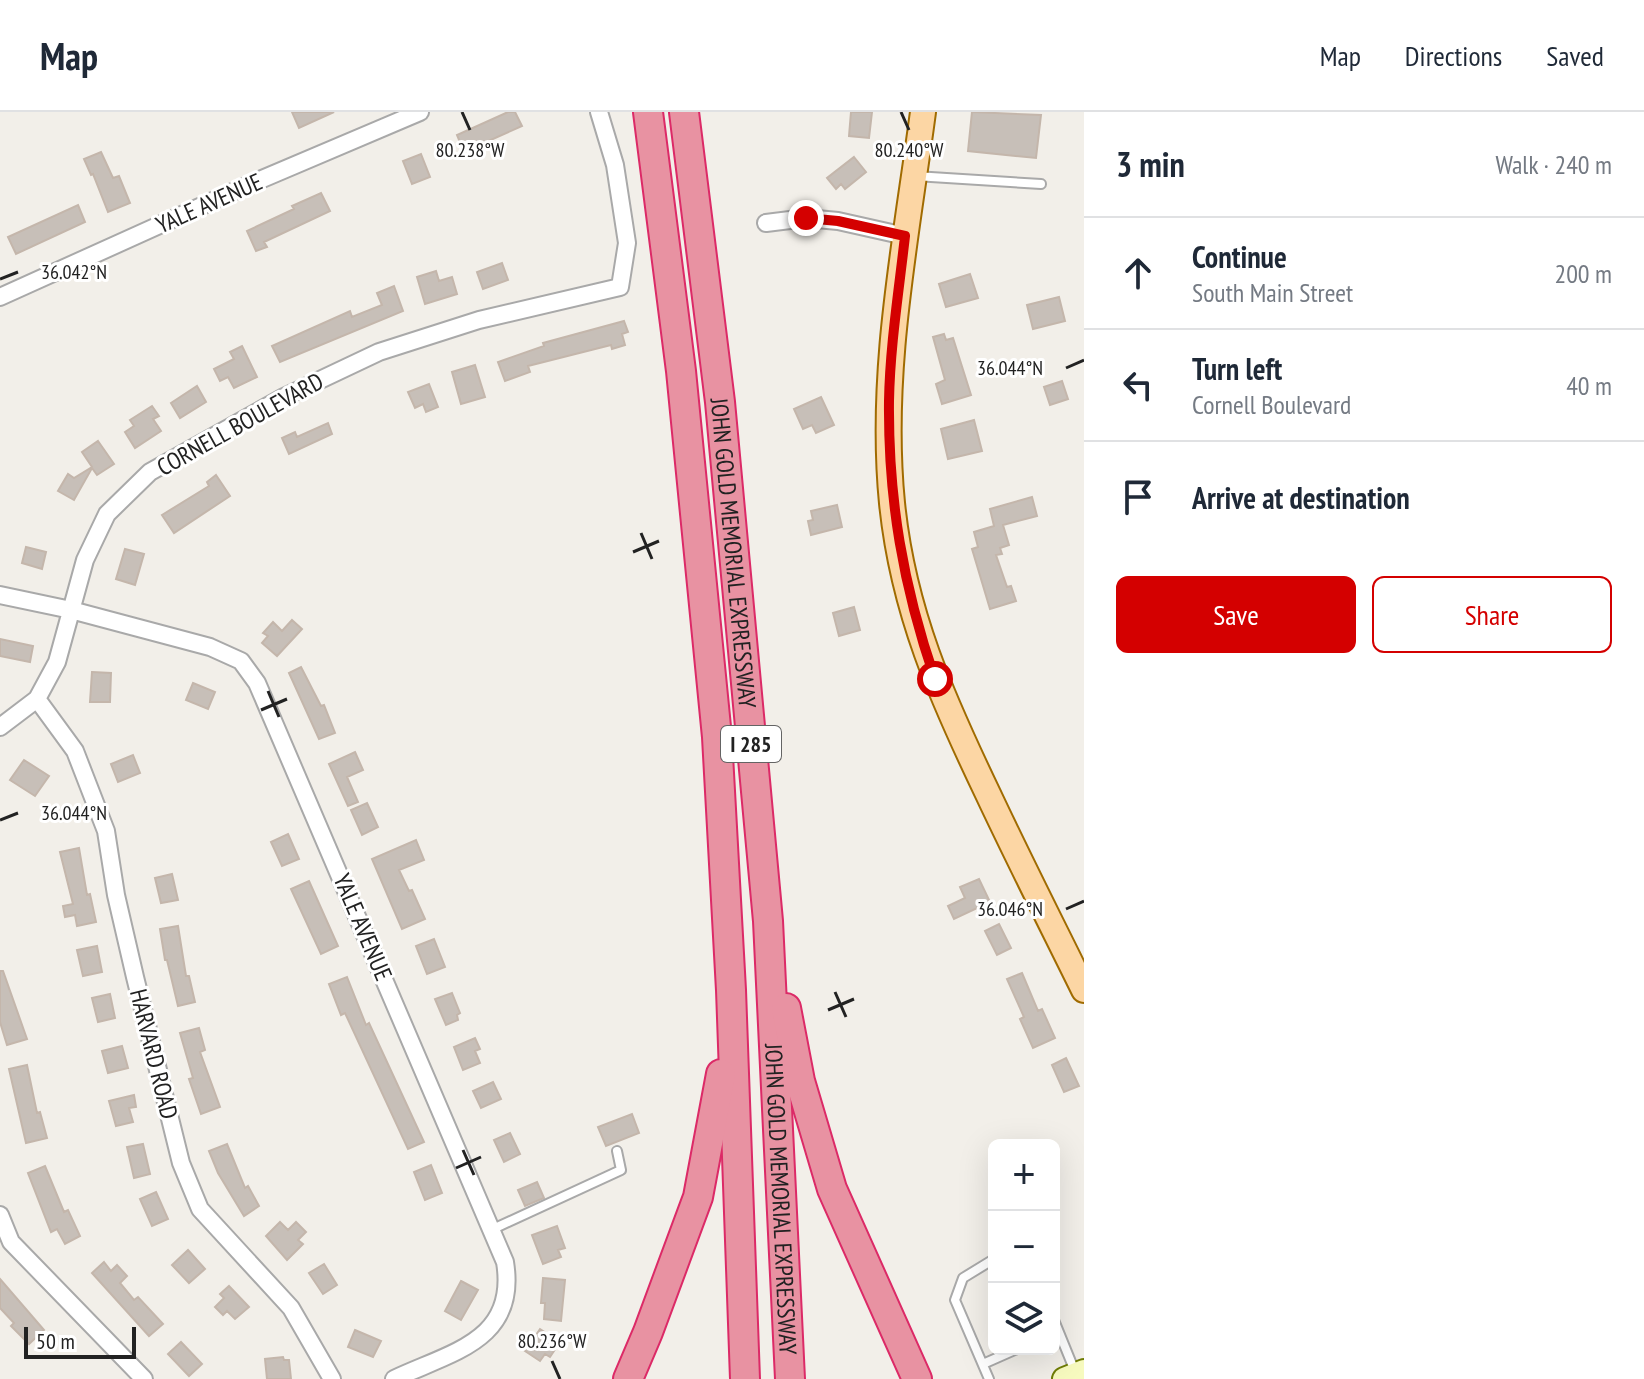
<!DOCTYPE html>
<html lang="en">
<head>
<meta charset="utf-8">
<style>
  body { margin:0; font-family:"PT Sans Narrow",sans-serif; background:#f6f6f7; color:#1f2937 }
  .controls { position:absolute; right:24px; bottom:24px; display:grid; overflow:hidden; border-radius:12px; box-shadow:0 8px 32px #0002 }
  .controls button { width:72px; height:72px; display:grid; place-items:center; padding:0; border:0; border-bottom:2px solid #e0e1e3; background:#fff; color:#1f2937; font:40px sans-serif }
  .scale { position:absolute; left:24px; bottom:20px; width:112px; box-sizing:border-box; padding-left:8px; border:4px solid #222; border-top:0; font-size:22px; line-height:28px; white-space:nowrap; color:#222; -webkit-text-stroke:6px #fff; paint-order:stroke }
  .stop { position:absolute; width:24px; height:24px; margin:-18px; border:6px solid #d40000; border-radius:50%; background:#fff }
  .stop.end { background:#d40000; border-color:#fff; box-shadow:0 2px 8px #0008 }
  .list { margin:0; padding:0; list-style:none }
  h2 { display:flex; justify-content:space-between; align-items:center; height:104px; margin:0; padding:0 32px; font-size:34px }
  h2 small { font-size:26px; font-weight:400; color:#747a83 }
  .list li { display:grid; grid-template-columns:52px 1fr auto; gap:24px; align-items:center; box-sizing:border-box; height:112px; padding:0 32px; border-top:2px solid #e0e1e3 }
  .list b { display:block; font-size:30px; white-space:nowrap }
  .list p { margin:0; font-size:26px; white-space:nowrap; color:#747a83 }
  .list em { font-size:26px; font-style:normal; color:#747a83 }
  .actions { display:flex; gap:16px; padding:24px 32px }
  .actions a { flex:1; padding:18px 0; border:2px solid #d40000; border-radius:12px; text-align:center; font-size:28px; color:#d40000 }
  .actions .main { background:#d40000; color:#fff }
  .icon { flex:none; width:44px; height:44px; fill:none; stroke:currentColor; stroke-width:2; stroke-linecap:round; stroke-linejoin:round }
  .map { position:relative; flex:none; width:1084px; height:1267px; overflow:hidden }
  header { display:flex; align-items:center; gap:48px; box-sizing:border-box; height:112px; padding:0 40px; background:#fff; border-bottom:2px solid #e0e1e3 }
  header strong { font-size:38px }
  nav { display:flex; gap:44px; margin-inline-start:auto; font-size:28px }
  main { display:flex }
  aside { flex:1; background:#fff }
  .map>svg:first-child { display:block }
  .building { fill:#c7bfb8; stroke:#c4b6ab; stroke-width:2 }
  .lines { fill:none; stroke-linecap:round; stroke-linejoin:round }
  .lane-casing { stroke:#a9a9a9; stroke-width:12 }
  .street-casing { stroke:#a9a9a9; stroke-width:20 }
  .secondary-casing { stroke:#707d05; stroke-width:26 }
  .primary-casing { stroke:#a06b00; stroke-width:28 }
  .highway-casing { stroke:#dc2a67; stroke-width:32 }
  .lane { stroke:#fff; stroke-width:8 }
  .street { stroke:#fff; stroke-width:16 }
  .secondary { stroke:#f7fabf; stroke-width:22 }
  .primary { stroke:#fcd6a4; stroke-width:24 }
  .highway { stroke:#e892a2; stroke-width:28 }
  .route { stroke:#d40000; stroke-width:10 }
  .ticks { fill:none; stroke:#222; stroke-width:3 }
  .labels { text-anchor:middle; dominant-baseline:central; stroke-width:6; stroke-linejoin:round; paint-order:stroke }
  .shield { fill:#fff; stroke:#646464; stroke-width:2 }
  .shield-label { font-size:22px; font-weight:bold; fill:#222 }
  .street-label { font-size:24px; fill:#222; stroke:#fff }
  .ticks-label { font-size:20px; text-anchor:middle; fill:#222; stroke:#fff; stroke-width:6; stroke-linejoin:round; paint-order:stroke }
</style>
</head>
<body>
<header>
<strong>Map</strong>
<nav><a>Map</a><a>Directions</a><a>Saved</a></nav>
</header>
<main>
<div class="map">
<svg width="1084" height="1267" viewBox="0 0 1084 1267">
  <rect width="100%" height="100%" fill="#f2efe9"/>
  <path class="building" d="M292 0H334L299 16Z
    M508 0H515L522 14 464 40 457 23Z
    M851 0H872L869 26 849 24Z
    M972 0 1041 3 1036 46 968 39Z
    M101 40 113 66 119 64 130 91 108 100 93 62 91 63 84 47Z
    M421 42 430 65 412 72 403 49Z
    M854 45 866 60 845 77 841 72 836 77 827 66Z
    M321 81 330 99 264 130 267 135 256 139 247 119 294 97 292 94Z
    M78 93 85 110 16 142 8 125Z
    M502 151 508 168 483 177 477 160Z
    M436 159 439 169 452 165 457 182 425 192 417 165Z
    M970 162 978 186 946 195 939 172Z
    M394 174 403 199 280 250 272 234 350 199 352 205 382 193 377 181Z
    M1059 185 1065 209 1033 217 1027 193Z
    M624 209 628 220 622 222 625 233 612 237 611 233 528 254 530 260 505 269 498 250 544 234 543 231Z
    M944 222 946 228 953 226 971 283 942 292 936 272 945 268 933 225Z
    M242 234 257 265 234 276 228 265 220 269 214 257 234 247 230 240Z
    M475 253 485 285 461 292 452 260Z
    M1062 269 1068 287 1050 293 1044 275Z
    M429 272 438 295 426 300 423 292 415 296 408 280Z
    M197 274 206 290 180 306 171 291Z
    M821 285 834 313 816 321 812 313 803 317 794 297Z
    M152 294 159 304 153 307 161 319 135 336 125 320 134 314 130 308Z
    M974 308 982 339 948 347 941 317Z
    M328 311 332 322 289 342 282 326 295 320 297 325Z
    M98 329 114 352 97 363 92 356 74 388 58 379 68 362 74 366 92 355 82 340Z
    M216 363 230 384 174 421 162 403 209 374 207 370Z
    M1032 385 1037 404 1003 413 1009 433 1000 436 1002 442 996 443 1007 475 1011 474 1016 489 990 497 972 437 978 435 974 420 994 414 990 397Z
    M837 393 842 415 811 423 808 409 813 408 811 399Z
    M26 435 46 440 42 457 22 451Z
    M125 437 144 442 135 473 116 467Z
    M854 495 860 518 839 524 833 501Z
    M292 508 302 517 277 544 262 531 268 524 263 521 273 510 282 519Z
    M0 527 33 534 30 550 0 544Z
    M301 555 321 594 324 593 335 621 319 627 289 561Z
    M92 560 111 561 110 590H90Z
    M193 571 215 580 208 597 186 588Z
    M355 640 363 658 347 665 358 690 348 694 329 652Z
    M133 643 140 661 118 670 111 652Z
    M24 648 49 664 35 684 10 668Z
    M367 691 378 715 362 723 351 698Z
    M288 722 299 747 282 754 271 730Z
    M416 728 424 748 399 758 409 779 412 778 425 807 402 817 372 747Z
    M79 736 87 783 90 782 96 810 77 814 75 803 65 805 63 794 73 792 60 740Z
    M172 762 178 788 161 791 155 766Z
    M979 767 990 790 954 807 948 794 965 786 960 775Z
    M309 769 338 834 321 842 291 777Z
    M999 812 1011 836 997 843 985 819Z
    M178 814 186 864H189L195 890 178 894 167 848H165L160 817Z
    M434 827 445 855 427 862 416 834Z
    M97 834 102 860 83 864 77 838Z
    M0 859H3L27 927 7 933 0 910Z
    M1022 861 1038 899 1042 897 1055 926 1033 936 1020 907 1024 905 1007 867Z
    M347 865 366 913 369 911 424 1030 408 1037 345 901 341 903 329 872Z
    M452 881 460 901 457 903 458 908 446 913 435 887Z
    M110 882 115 906 98 910 92 886Z
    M199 916 205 938 200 940 220 995 201 1002 189 967 193 966 180 921Z
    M475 926 480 937 475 939 480 951 463 958 454 935Z
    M122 934 128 956 108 961 102 939Z
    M1066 946 1079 974 1064 980 1052 953Z
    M27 953 37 1001 40 1000 47 1026 26 1031 9 957Z
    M493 970 501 987 481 996 473 979Z
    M134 983 136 995 129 996 133 1010 116 1014 109 989Z
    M632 1002 639 1021 606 1034 598 1015Z
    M510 1021 520 1042 504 1050 494 1028Z
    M143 1032 150 1062 134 1066 127 1035Z
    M227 1032 245 1076 248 1074 259 1094 244 1104 218 1061 209 1039Z
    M431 1053 442 1081 425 1088 414 1060Z
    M45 1054 64 1100 68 1098 80 1124 65 1132 57 1117 51 1120 28 1061Z
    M537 1070 544 1086 525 1094 518 1078Z
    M156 1080 168 1107 152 1114 140 1087Z
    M280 1110 288 1118 296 1110 306 1120 298 1128 303 1132 287 1148 266 1124Z
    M557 1114 565 1136 558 1138 561 1145 543 1152 532 1123Z
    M188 1138 205 1157 189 1171 172 1153Z
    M104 1150 111 1159 117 1153 127 1164 120 1171 134 1188 138 1185 163 1212 149 1224 92 1161Z
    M324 1152 337 1173 323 1182 309 1161Z
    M543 1166 565 1168 561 1209 544 1207 545 1191H541Z
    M0 1167 44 1218 29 1232 11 1214 14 1211 0 1196Z
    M461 1169 478 1178 461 1208 445 1199Z
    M229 1174 249 1195 235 1207 227 1199 223 1203 215 1195 224 1186 220 1182Z
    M540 1217 560 1230 550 1245 545 1242 540 1249 525 1239Z
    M355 1218 381 1229 373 1245 348 1235Z
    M181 1230 202 1252 189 1264 168 1242Z
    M283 1245 284 1248H289L291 1267H267L265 1247Z"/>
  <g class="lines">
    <g class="lane-casing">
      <path id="lane" d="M915 64 1041 72
        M493 1117 621 1058 617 1039
        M1054 1208 1076 1262
        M983 1252 1017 1237
        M989 1267 955 1188 963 1166 994 1147"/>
    </g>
    <g class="street-casing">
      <path id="street" d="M766 111 806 106 838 109 905 124
        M0 185 248 73 420 0
        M0 483 71 498 210 535 241 549 257 571 505 1150C518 1229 451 1240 394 1267
        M37 587 75 639 106 719 116 783 135 865 181 1051 200 1097 291 1196 332 1267
        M0 615 37 587 57 550 85 448 107 402 150 360 284 285 379 240 479 208 620 175 627 131 615 53 599 0
        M0 1103 11 1130 144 1267"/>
    </g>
    <g class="secondary-casing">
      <path id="secondary" d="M1064 1267 1084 1259"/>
    </g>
    <g class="primary-casing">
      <path id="primary" d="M923 0C906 129 879 260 892 391 903 500 942 586 988 682 1019 748 1052 813 1084 878"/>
    </g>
    <g class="highway-casing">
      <g id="highway">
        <path d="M648 0 681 259 717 625 731 878 745 1267"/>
        <path id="s1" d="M684 0 720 290 768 809 790 1267"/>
        <path d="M786 896 800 969 832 1077 917 1267"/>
        <path d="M628 1267 648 1220 698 1085 721 962"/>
      </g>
    </g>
    <use href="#lane" class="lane"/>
    <use href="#street" class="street"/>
    <use href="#secondary" class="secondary"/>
    <use href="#primary" class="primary"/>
    <use href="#highway" class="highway"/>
  </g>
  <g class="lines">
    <path class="route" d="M806 106 838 109 905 124C899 178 890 234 889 289 888 387 903 474 935 567"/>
  </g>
  <path class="ticks" d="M462 0 470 18M901 0 909 18M0 167 18 160M1066 256 1084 248M641 421 652 447M633 440 659 429M268 579 279 605M261 598 287 587M0 708 18 701M1066 797 1084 789M835 880 846 905M828 898 854 887M463 1038 474 1063M456 1056 481 1045M552 1249 560 1267"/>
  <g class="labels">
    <rect class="shield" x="721" y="614" width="60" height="36" rx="6"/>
    <g class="shield-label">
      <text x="751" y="632">I 285</text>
    </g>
    <g class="street-label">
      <text transform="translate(209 91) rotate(-24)">YALE AVENUE</text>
      <text transform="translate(240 312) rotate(-29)">CORNELL BOULEVARD</text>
      <text stroke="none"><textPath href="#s1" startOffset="444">JOHN GOLD MEMORIAL EXPRESSWAY</textPath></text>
      <text transform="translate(363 815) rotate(67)">YALE AVENUE</text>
      <text transform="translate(154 942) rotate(76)">HARVARD ROAD</text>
      <text stroke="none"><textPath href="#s1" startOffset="1092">JOHN GOLD MEMORIAL EXPRESSWAY</textPath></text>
    </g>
  </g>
  <g class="ticks-label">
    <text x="470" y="45">80.238°W</text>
    <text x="909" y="45">80.240°W</text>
    <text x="74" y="167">36.042°N</text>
    <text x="1010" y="263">36.044°N</text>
    <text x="74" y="708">36.044°N</text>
    <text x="1010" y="804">36.046°N</text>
    <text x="552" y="1236">80.236°W</text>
  </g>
</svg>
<div class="controls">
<button>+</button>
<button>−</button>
<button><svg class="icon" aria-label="layers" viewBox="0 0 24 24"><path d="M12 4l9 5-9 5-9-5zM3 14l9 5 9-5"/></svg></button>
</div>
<div class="scale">50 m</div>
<div class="stop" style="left:935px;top:567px"></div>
<div class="stop end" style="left:806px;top:106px"></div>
</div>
<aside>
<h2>3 min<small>Walk · 240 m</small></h2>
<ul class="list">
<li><svg class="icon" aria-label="ahead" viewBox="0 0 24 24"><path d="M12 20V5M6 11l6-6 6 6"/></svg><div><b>Continue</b><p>South Main Street</p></div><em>200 m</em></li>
<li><svg class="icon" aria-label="left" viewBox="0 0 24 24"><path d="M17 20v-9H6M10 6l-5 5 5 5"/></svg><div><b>Turn left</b><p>Cornell Boulevard</p></div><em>40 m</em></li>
<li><svg class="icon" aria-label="arrive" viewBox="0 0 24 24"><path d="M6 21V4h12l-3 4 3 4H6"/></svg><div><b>Arrive at destination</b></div></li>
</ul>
<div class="actions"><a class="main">Save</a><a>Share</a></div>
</aside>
</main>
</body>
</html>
